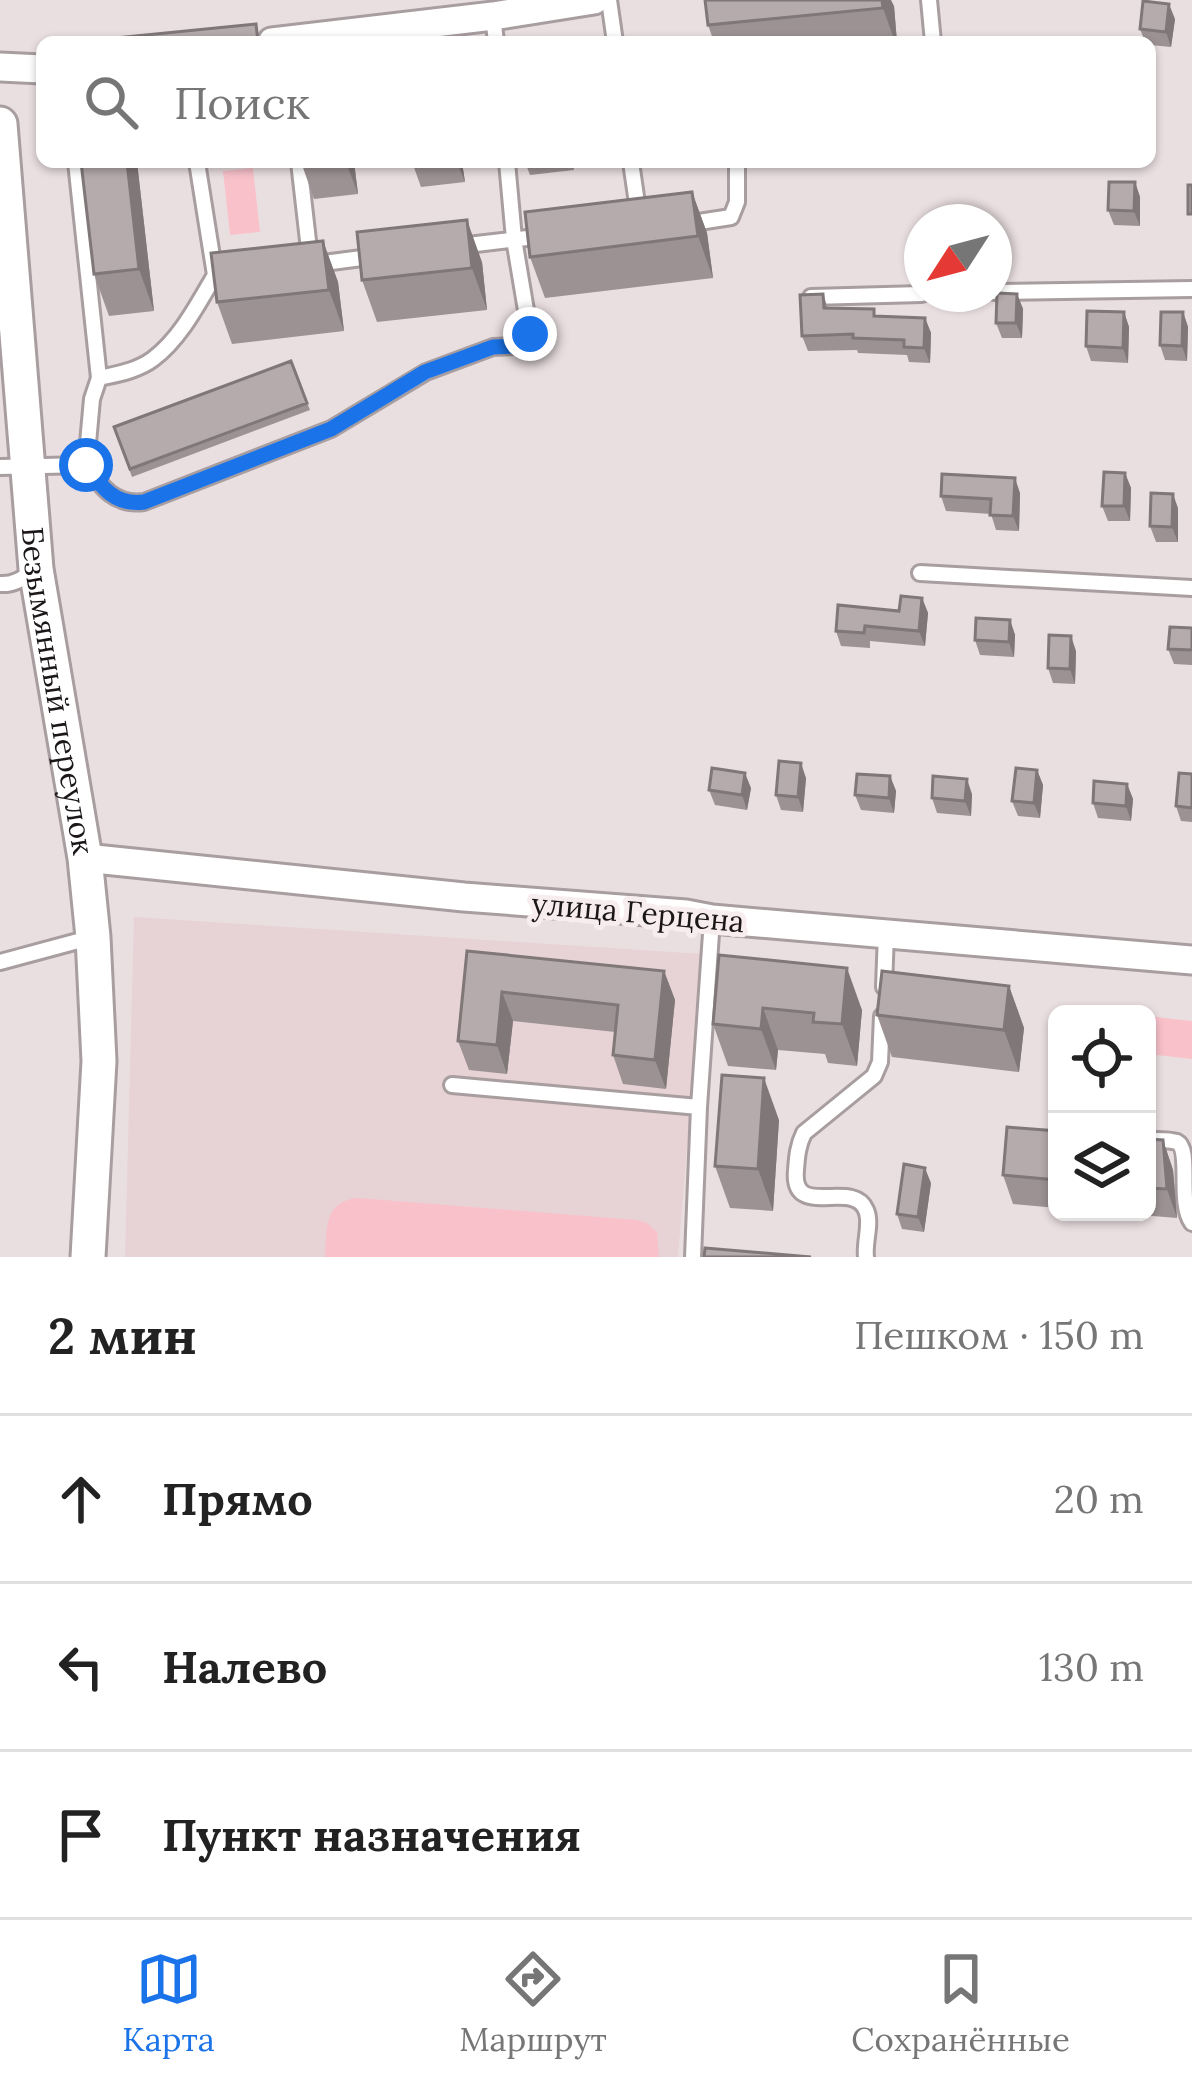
<!DOCTYPE html>
<html lang="ru">
<head>
<meta charset="utf-8">
<style>
  body { margin:0; font-family:Lora,serif; background:#f6f6f6; color:#222 }
  .controls { position:absolute; right:36px; bottom:36px; display:grid; overflow:hidden; border-radius:18px; box-shadow:0 3px 9px #0004 }
  .controls button { width:108px; height:108px; display:grid; place-items:center; padding:0; border:0; border-bottom:3px solid #e0e0e0; background:#fff; color:#222; font:60px sans-serif }
  .compass { position:absolute; left:904px; top:204px; width:108px; height:108px; border-radius:50%; background:#fff; box-shadow:0 3px 9px #0004; rotate:234deg }
  .stop { position:absolute; width:36px; height:36px; margin:-27px; border:9px solid #1a73e8; border-radius:50%; background:#fff }
  .stop.end { background:#1a73e8; border-color:#fff; box-shadow:0 3px 12px #0008 }
  .list { margin:0; padding:0; list-style:none }
  h2 { display:flex; justify-content:space-between; align-items:center; height:156px; margin:0; padding:0 48px; font-size:51px }
  h2 small { font-size:39px; font-weight:400; color:#767676 }
  .list li { display:grid; grid-template-columns:78px 1fr auto; gap:36px; align-items:center; box-sizing:border-box; height:168px; padding:0 48px; border-top:3px solid #e0e0e0 }
  .list b { display:block; font-size:45px; white-space:nowrap }
  .list em { font-size:39px; font-style:normal; color:#767676 }
  .icon { flex:none; width:66px; height:66px; fill:none; stroke:currentColor; stroke-width:2; stroke-linecap:round; stroke-linejoin:round }
  .map { position:relative; flex:none; width:1192px; height:1257px; overflow:hidden }
  .search { position:absolute; background:#fff; box-shadow:0 3px 9px #0004; left:36px; right:36px; top:36px; height:132px; display:flex; align-items:center; gap:30px; box-sizing:border-box; padding:0 42px; border-radius:18px; color:#767676; font-size:45px }
  .sheet { height:660px; background:#fff }
  nav { display:flex; justify-content:space-around; align-items:center; box-sizing:border-box; height:168px; border-top:3px solid #e0e0e0; background:#fff; font-size:33px; color:#767676 }
  nav a { display:grid; justify-items:center; gap:6px }
  nav .on { color:#1a73e8 }
  .map>svg:first-child { display:block }
  .built { fill:#e7d2d6 }
  .green { fill:#f9c2cb }
  .lines { fill:none; stroke-linecap:round; stroke-linejoin:round }
  .service-casing { stroke:#a89d9f; stroke-width:20 }
  .minor-casing { stroke:#a89d9f; stroke-width:33 }
  .tertiary-casing { stroke:#a89d9f; stroke-width:39 }
  .service { stroke:#fff; stroke-width:14 }
  .minor { stroke:#fff; stroke-width:27 }
  .tertiary { stroke:#fff; stroke-width:33 }
  .wall { fill:#9c9294 }
  .shaded-wall { fill:#7f7778 }
  .building { fill:#b5aaac; stroke:#7f7778; stroke-width:3 }
  .route { stroke:#1a73e8; stroke-width:15 }
  .labels { text-anchor:middle; dominant-baseline:central; stroke-width:10; stroke-linejoin:round; paint-order:stroke }
  .street-label { font-size:30px; fill:#1b1718; stroke:#f7ecee }
</style>
</head>
<body>
<div class="map">
<svg width="1192" height="1257" viewBox="0 0 1192 1257">
  <rect width="100%" height="100%" fill="#eadfe0"/>
  <path class="built" d="M134 917 703 954 678 1257H125Z"/>
  <path class="green" d="M253 168 260 232 230 235 223 171Z
    M1147 1016 1192 1021V1059L1147 1054Z
    M358 1198 637 1220 647 1223 657 1232 659 1257H325C327 1230 323 1201 358 1198Z"/>
  <g class="lines">
    <g class="service-casing">
      <path id="service" d="M609 0 615 42
        M929 0 933 42
        M493 16 496 42
        M76 162 99 378 92 399 86 465
        M299 162 310 258
        M631 162 639 217
        M686 224 731 217 737 202V162
        M459 246 544 236
        M316 264 377 256
        M994 292 1192 289
        M811 297 922 294
        M99 378C117 374 137 371 153 359 180 339 198 304 215 275L197 162
        M0 467 86 465C101 487 115 506 144 502L331 429 426 372 493 347 515 346 526 342 530 334 514 239 507 162
        M920 573 1192 588
        M0 584C13 585 22 579 32 572
        M0 962 93 937
        M884 987 886 933
        M452 1085 699 1107
        M1147 1140C1156 1140 1168 1139 1177 1142 1192 1150 1177 1202 1192 1223
        M693 1257 699 1107 712 919
        M866 1257C864 1242 872 1223 866 1210 853 1178 791 1221 796 1170 797 1156 798 1145 804 1133L874 1076 880 1062 882 1016"/>
    </g>
    <g class="minor-casing">
      <path id="minor" d="M272 42 493 16 594 0
        M0 67 42 69
        M85 858 464 897 686 914 712 919 1192 960"/>
    </g>
    <g class="tertiary-casing">
      <g id="tertiary">
        <path id="s1" d="M0 124 36 569 85 858 93 937 99 1061 88 1257"/>
      </g>
    </g>
    <use href="#service" class="service"/>
    <use href="#minor" class="minor"/>
    <use href="#tertiary" class="tertiary"/>
  </g>
  <path class="wall" d="M894 6 897 42H714L708 25Z
    M1175 19 1171 47 1150 45V42H1145L1140 29Z
    M81 162H137L154 311 109 316 94 274Z
    M301 162H354L358 194 314 199Z
    M412 162H462L465 182 421 187Z
    M525 162H573L574 170 530 175Z
    M642 162H682L644 167Z
    M1135 182 1140 197V226L1114 225 1108 210Z
    M692 192 707 233 713 278 545 298 530 257Z
    M323 241 338 282 344 331 232 344 217 302Z
    M482 262 487 310 377 322 362 280Z
    M823 294 828 308 877 316 925 318 931 333 930 363 909 362 907 355 858 353 857 350 808 351 802 336Z
    M1017 294 1023 309 1022 338H1002L996 323Z
    M1124 312 1129 327 1128 363 1091 361 1086 346Z
    M1183 312 1188 327 1187 361 1165 360 1160 345Z
    M291 361 310 410 132 477 114 427Z
    M1125 473 1131 488 1130 521H1108L1102 506Z
    M1020 493 1019 531 996 530 991 514 946 511 941 496Z
    M1178 508V542H1156L1150 526Z
    M922 598 928 613 925 646 870 641V648L841 646 836 631 899 611Z
    M1010 620 1015 635 1014 657 980 655 975 640Z
    M1192 628V665L1174 664 1168 649Z
    M1076 651 1075 684 1053 683 1048 668Z
    M1037 770 1043 785 1040 818 1018 816 1012 801Z
    M1192 774V822L1181 821 1176 806Z
    M890 776 896 791 894 813 861 810 855 795Z
    M806 778 803 812 781 810 776 795Z
    M1127 784 1133 799 1131 821 1098 818 1093 803Z
    M751 788 747 810 715 805 709 790Z
    M972 794 971 816 937 813 932 798Z
    M467 951 664 971 675 1000 666 1089 623 1084 613 1055 615 1032 513 1021 507 1074 469 1070 458 1041Z
    M719 955 862 1010 857 1066 828 1063 825 1054 778 1050 776 1070 728 1066 713 1024Z
    M1009 986 1024 1028 1019 1072 892 1057 877 1015Z
    M779 1120 773 1211 730 1208 715 1166Z
    M1057 1131V1208L1013 1204 1003 1175Z
    M1147 1139 1163 1140 1173 1170 1177 1218 1104 1212H1147Z
    M931 1183 924 1232 902 1229 897 1214Z"/>
  <path class="shaded-wall" d="M882 0H891L894 6 897 42H895L883 8Z
    M1169 4 1175 19 1171 47 1166 32Z
    M127 162H137L154 311 139 269Z
    M346 162H354L358 194Z
    M457 162H462L465 182Z
    M1135 182 1140 197V226L1134 211Z
    M692 192 707 233 713 278 698 236Z
    M467 220 482 262 487 310 472 268Z
    M323 241 338 282 344 331 329 290Z
    M1017 294 1023 309 1022 338 1016 323Z
    M1124 312 1129 327 1128 363 1123 348Z
    M1183 312 1188 327 1187 361 1182 346Z
    M925 318 931 333 930 363 924 348Z
    M1125 473 1131 488 1130 521 1124 506Z
    M1015 478 1020 493 1019 531 1013 516Z
    M1173 494 1178 508V542L1172 527Z
    M922 598 928 613 925 646 919 631Z
    M1010 620 1015 635 1014 657 1009 642Z
    M1071 636 1076 651 1075 684 1070 669Z
    M801 763 806 778 803 812 798 797Z
    M1037 770 1043 785 1040 818 1034 803Z
    M745 773 751 788 747 810 742 795Z
    M890 776 896 791 894 813 889 798Z
    M967 779 972 794 971 816 965 801Z
    M1127 784 1133 799 1131 821 1126 806Z
    M847 968 862 1010 857 1066 842 1024Z
    M664 971 675 1000 666 1089 655 1060Z
    M1009 986 1024 1028 1019 1072 1004 1030Z
    M502 992 513 1021 507 1074 497 1045Z
    M763 1008 778 1050 776 1070 761 1029Z
    M764 1078 779 1120 773 1211 758 1169Z
    M1163 1140 1173 1170 1177 1218 1167 1189Z
    M925 1168 931 1183 924 1232 918 1217Z"/>
  <path class="building" d="M705 0H882L883 8 708 25Z
    M1143 1 1169 4 1166 32 1140 29Z
    M256 24 258 42H96L95 40Z
    M81 162H127L139 269 94 274Z
    M1109 182H1135L1134 211 1108 210Z
    M1188 185H1192V214H1188Z
    M692 192 698 236 530 257 525 212Z
    M467 220 472 268 362 280 357 232Z
    M323 241 329 290 217 302 211 253Z
    M997 293 1017 294 1016 323H996Z
    M823 294 824 308 874 309V316L925 318 924 348 904 347V340L853 338V334L802 336 800 295Z
    M1087 311 1124 312 1123 348 1086 346Z
    M1161 312H1183L1182 346 1160 345Z
    M291 361 307 403 130 469 114 427Z
    M1104 472 1125 473 1124 506H1102Z
    M942 474 1015 478 1013 516 990 515 991 499 941 496Z
    M1151 493 1173 494 1172 527 1150 526Z
    M901 596 922 598 919 631 865 626 864 633 836 631 838 605 899 611Z
    M976 618 1010 620 1009 642 975 640Z
    M1170 627 1192 628V650L1168 649Z
    M1049 635 1071 636 1070 669 1048 668Z
    M779 761 801 763 798 797 776 795Z
    M712 768 745 773 742 795 709 790Z
    M1016 768 1037 770 1034 803 1012 801Z
    M1179 773 1192 774V808L1176 806Z
    M857 774 890 776 889 798 855 795Z
    M933 776 967 779 965 801 932 798Z
    M1094 781 1127 784 1126 806 1093 803Z
    M467 951 664 971 655 1060 613 1055 618 1005 502 992 497 1045 458 1041Z
    M719 955 847 968 842 1024 813 1022 814 1013 763 1008 761 1029 713 1024Z
    M882 971 1009 986 1004 1030 877 1015Z
    M722 1075 764 1078 758 1169 715 1166Z
    M1007 1127 1057 1131V1180L1003 1175Z
    M1147 1139 1163 1140 1167 1189 1147 1188Z
    M904 1164 925 1168 918 1217 897 1214Z
    M705 1248 811 1257H704Z"/>
  <g class="lines">
    <path class="route" d="M86 465C101 487 115 506 144 502L331 429 425 372 493 347 515 346 526 342 530 334"/>
  </g>
  <g class="labels">
    <g class="street-label">
      <text stroke="none"><textPath href="#s1" startOffset="570">Безымянный переулок</textPath></text>
      <text transform="translate(638 912) rotate(5)">улица Герцена</text>
    </g>
  </g>
</svg>
<div class="controls">
<button><svg class="icon" aria-label="locate" viewBox="0 0 24 24"><circle cx="12" cy="12" r="6"/><path d="M12 2v4M12 18v4M2 12h4M18 12h4"/></svg></button>
<button><svg class="icon" aria-label="layers" viewBox="0 0 24 24"><path d="M12 4l9 5-9 5-9-5zM3 14l9 5 9-5"/></svg></button>
</div>
<svg class="compass" viewBox="-18 -18 36 36"><path d="M0-13l5 13h-10z" fill="#e53935"/><path d="M0 13l5-13h-10z" fill="#767676"/></svg>
<div class="stop" style="left:86px;top:465px"></div>
<div class="stop end" style="left:530px;top:334px"></div>
<div class="search"><svg class="icon" aria-label="search" viewBox="0 0 24 24"><circle cx="10" cy="10" r="6"/><path d="M15 15l6 6"/></svg>Поиск</div>
</div>
<section class="sheet">
<h2>2 мин<small>Пешком · 150 m</small></h2>
<ul class="list">
<li><svg class="icon" aria-label="ahead" viewBox="0 0 24 24"><path d="M12 20V5M6 11l6-6 6 6"/></svg><div><b>Прямо</b></div><em>20 m</em></li>
<li><svg class="icon" aria-label="left" viewBox="0 0 24 24"><path d="M17 20v-9H6M10 6l-5 5 5 5"/></svg><div><b>Налево</b></div><em>130 m</em></li>
<li><svg class="icon" aria-label="arrive" viewBox="0 0 24 24"><path d="M6 21V4h12l-3 4 3 4H6"/></svg><div><b>Пункт назначения</b></div></li>
</ul>
</section>
<nav>
<a class="on"><svg class="icon" aria-label="map" viewBox="0 0 24 24"><path d="M3 6l6-2 6 2 6-2v14l-6 2-6-2-6 2zM9 4v14M15 6v14"/></svg>Карта</a>
<a><svg class="icon" aria-label="directions" viewBox="0 0 24 24"><path d="M12 3l9 9-9 9-9-9zM9 14v-3h6M13 9l2 2-2 2"/></svg>Маршрут</a>
<a><svg class="icon" aria-label="saved" viewBox="0 0 24 24"><path d="M7 4h10v16l-5-4-5 4z"/></svg>Сохранённые</a>
</nav>
</body>
</html>
